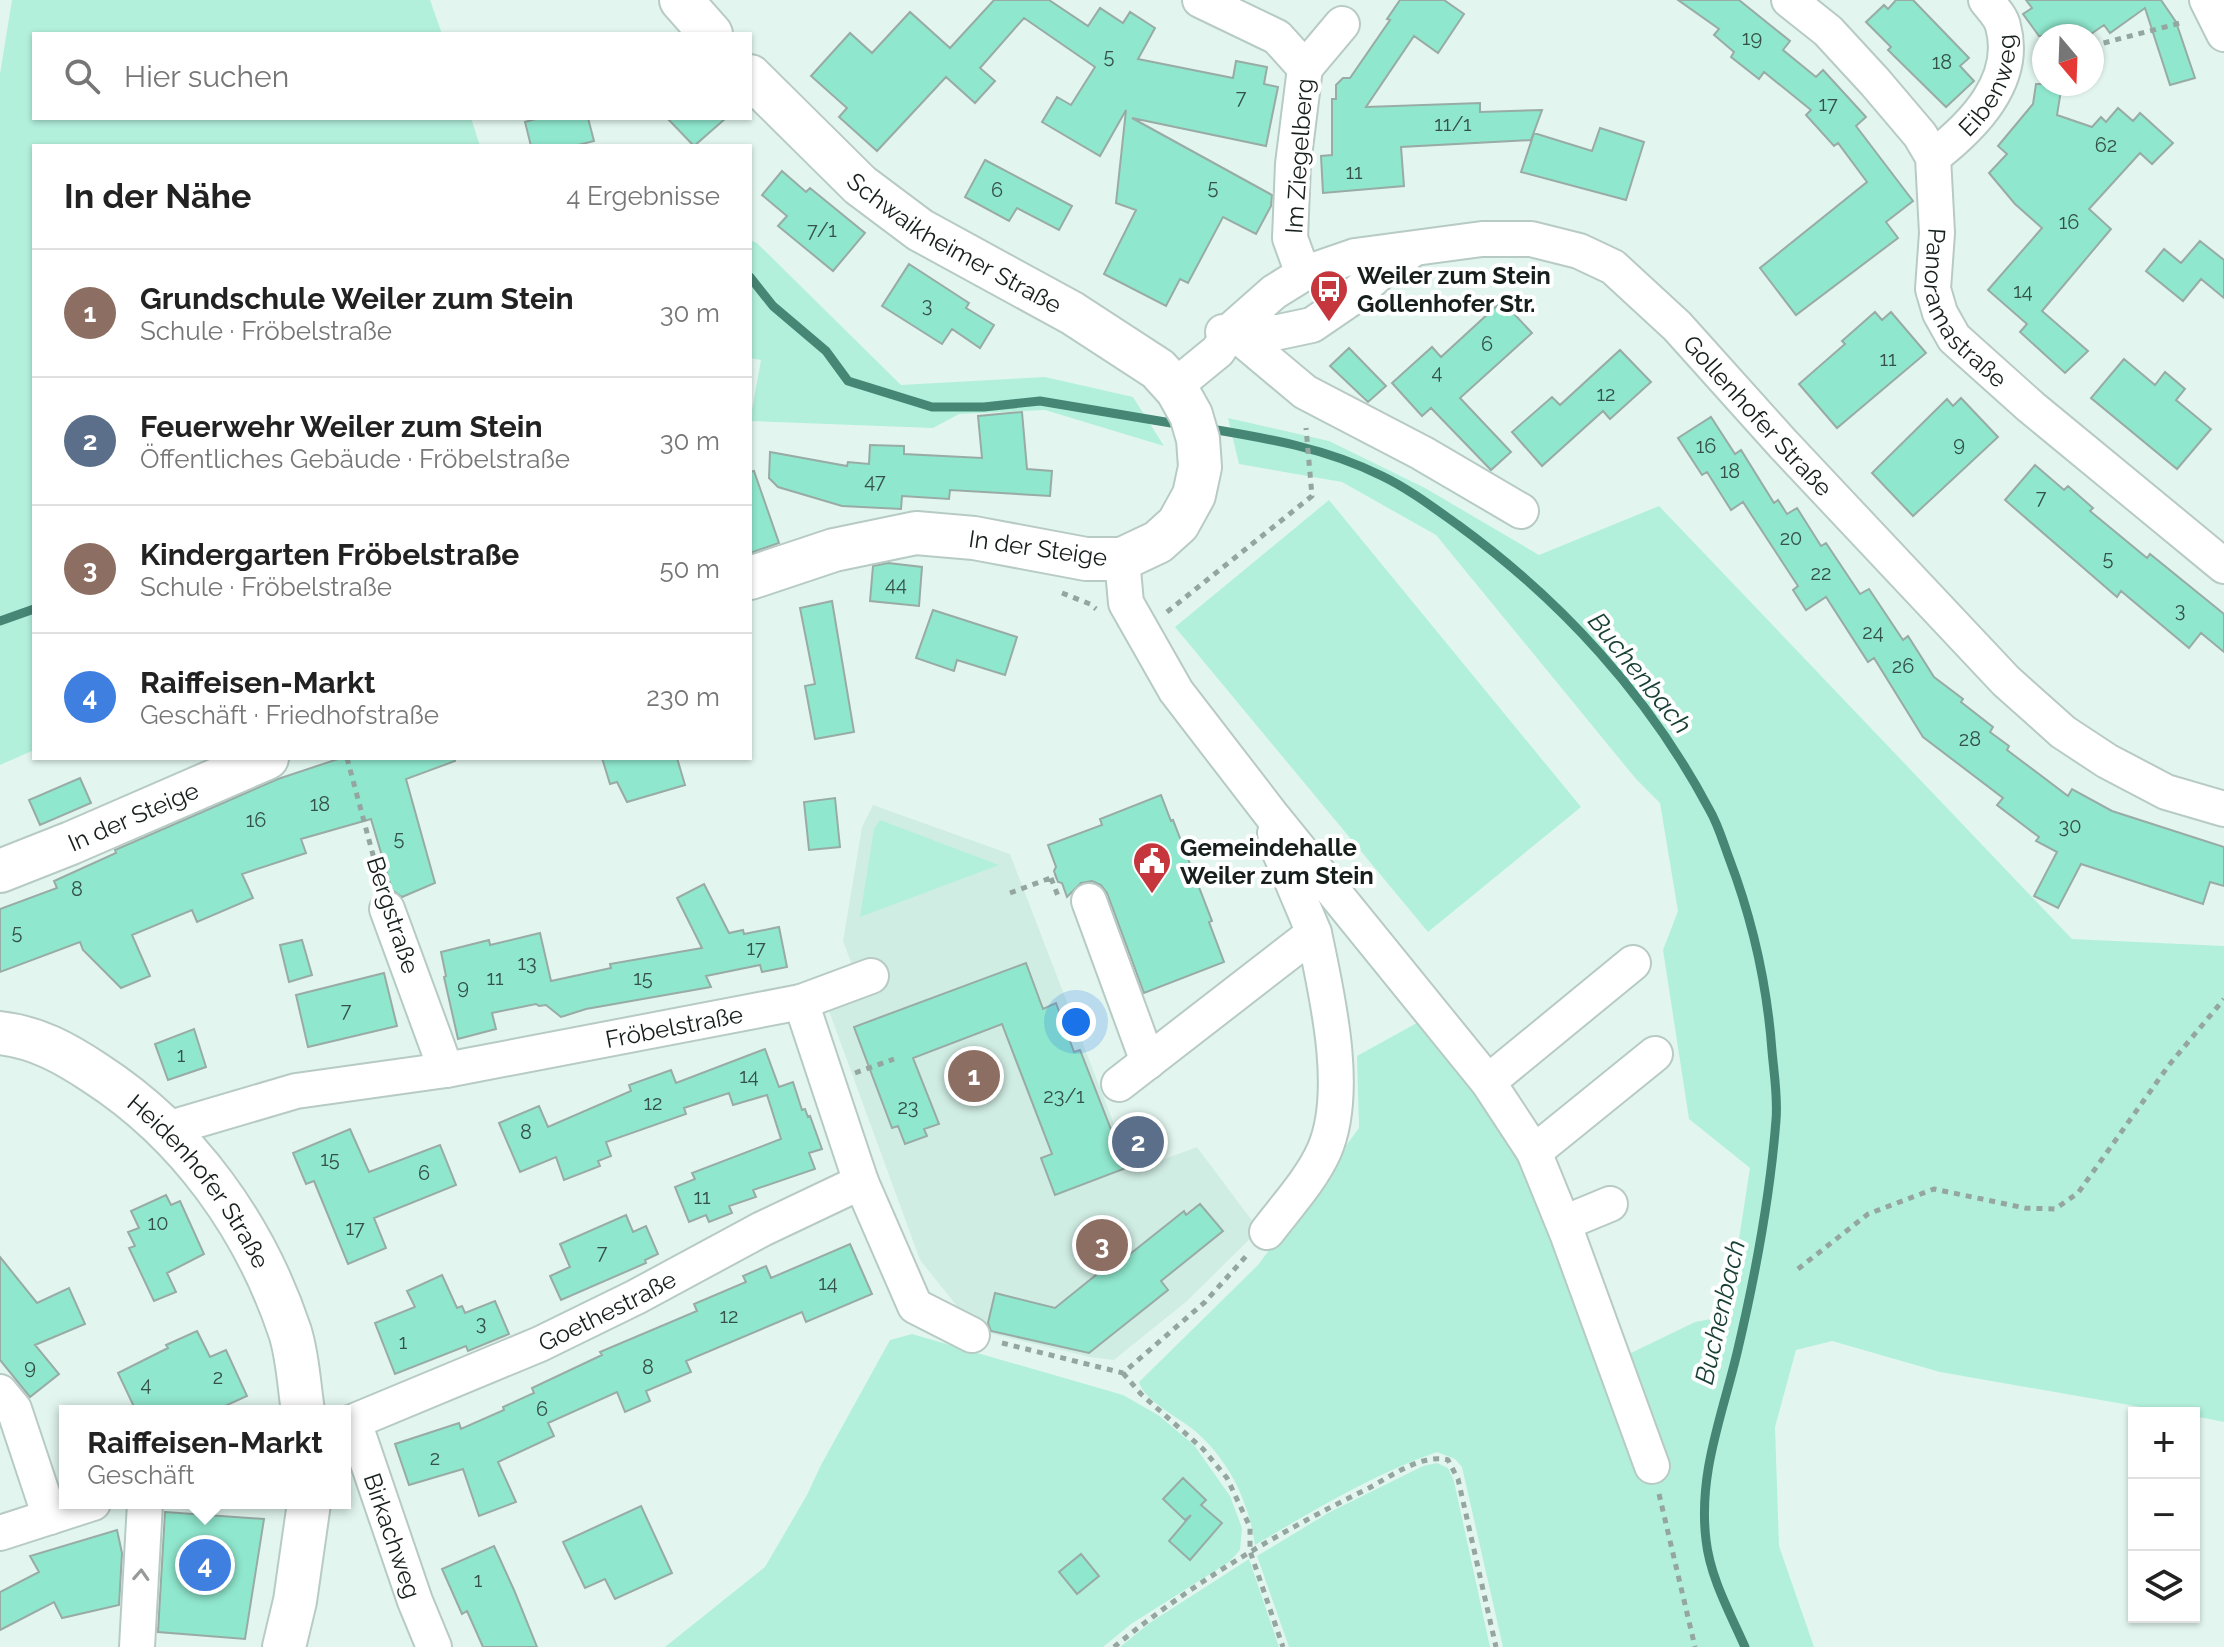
<!DOCTYPE html>
<html lang="de">
<head>
<meta charset="utf-8">
<style>
  body { margin:0; font-family:Raleway,sans-serif; background:#f2f2f2; color:#222 }
  .controls { position:absolute; right:24px; bottom:24px; display:grid; overflow:hidden; border-radius:0px; box-shadow:0 2px 6px #0004 }
  .controls button { width:72px; height:72px; display:grid; place-items:center; padding:0; border:0; border-bottom:2px solid #e0e0e0; background:#fff; color:#222; font:40px sans-serif }
  .compass { position:absolute; left:2032px; top:24px; width:72px; height:72px; border-radius:50%; background:#fff; box-shadow:0 2px 6px #0004; rotate:161deg }
  .you { position:absolute; left:1076px; top:1022px; width:28px; height:28px; margin:-20px; border:6px solid #fff; border-radius:50%; background:#1a73e8; box-shadow:0 0 0 12px #1a73e833 }
  .badge { display:grid; place-items:center; width:52px; height:52px; border-radius:50%; background:#0f766e; color:#fff; font-size:26px; font-weight:700 }
  .pin { position:absolute; translate:-50% -50%; border:4px solid #fff; box-shadow:0 2px 8px #0006 }
  .popup { position:absolute; left:59px; top:1405px; width:292px; height:104px; box-sizing:border-box; display:grid; place-content:center; border-radius:0px; background:#fff; filter:drop-shadow(0 2px 6px #0005); font-size:26px; white-space:nowrap; color:#767676 }
  .popup b { font-size:30px; color:#222 }
  .popup::after { content:''; position:absolute; left:50%; top:100%; margin-left:-16px; border:16px solid transparent; border-top-color:#fff }
  .list { margin:0; padding:0; list-style:none }
  h2 { display:flex; justify-content:space-between; align-items:center; height:104px; margin:0; padding:0 32px; font-size:34px }
  h2 small { font-size:26px; font-weight:400; color:#767676 }
  .list li { display:grid; grid-template-columns:52px 1fr auto; gap:24px; align-items:center; box-sizing:border-box; height:128px; padding:0 32px; border-top:2px solid #e0e0e0 }
  .list b { display:block; font-size:30px; white-space:nowrap }
  .list p { margin:0; font-size:26px; white-space:nowrap; color:#767676 }
  .list em { font-size:26px; font-style:normal; color:#767676 }
  .icon { flex:none; width:44px; height:44px; fill:none; stroke:currentColor; stroke-width:2; stroke-linecap:round; stroke-linejoin:round }
  .map { position:relative; flex:none; width:2224px; height:1647px; overflow:hidden }
  .search { position:absolute; background:#fff; box-shadow:0 2px 6px #0004; left:32px; top:32px; width:720px; height:88px; display:flex; align-items:center; gap:20px; box-sizing:border-box; padding:0 28px; border-radius:0px; color:#767676; font-size:30px }
  .panel { position:absolute; background:#fff; box-shadow:0 2px 6px #0004; left:32px; top:144px; width:720px; height:616px; border-radius:0px }
  .map>svg:first-child { display:block }
  .built { fill:#d0ede3 }
  .green { fill:#b2f0dc }
  .lines { fill:none; stroke-linecap:round; stroke-linejoin:round }
  .stream { stroke:#468674; stroke-width:9 }
  .building { fill:#8fe7cd; stroke:#98aba5; stroke-width:2 }
  .minor-casing { stroke:#b7cbc4; stroke-width:38 }
  .major-casing { stroke:#b7cbc4; stroke-width:46 }
  .path { stroke:#95a59f; stroke-width:5; stroke-dasharray:6 6; stroke-linecap:butt }
  .minor { stroke:#fff; stroke-width:34 }
  .major { stroke:#fff; stroke-width:42 }
  .oneway { stroke:#979a99 }
  .labels { text-anchor:middle; dominant-baseline:central; stroke-width:8; stroke-linejoin:round; paint-order:stroke }
  .number-label { font-size:20px; fill:#355148 }
  .street-label { font-size:24px; fill:#171f1c; stroke:#fff }
  .poi-label { font-size:24px; font-weight:bold; fill:#171f1c; stroke:#fff; text-anchor:start }
  .water-label { font-size:26px; font-style:italic; fill:#173f34; stroke:#fff }
</style>
</head>
<body>
<div class="map">
<svg width="2224" height="1647" viewBox="0 0 2224 1647">
  <rect width="100%" height="100%" fill="#e2f6ef"/>
  <path class="built" d="M873 805 1010 854 1132 1171 1197 1147 1259 1230 1187 1301 1114 1360 1090 1357 976 1330 920 1260 818 981 853 968 843 941 862 827Z"/>
  <path class="green" d="M12 0H430L442 34H34V118H471L480 146H34V750L0 765V74Z
    M750 240 757 243 901 385 1045 377 1133 397 1164 446 1045 410 959 414 933 428 750 421 761 360 750 358Z
    M1228 418 1329 441 1425 488 1539 555 1659 506 2072 939 2224 946V1422L2194 1416V1413H2175L1940 1372 1832 1341 1796 1350 1775 1427 1779 1546 1814 1647H1503L1462 1467 1455 1459 1437 1452C1373 1474 1313 1511 1255 1545 1249 1502 1229 1460 1195 1431 1180 1418 1144 1401 1139 1382L1258 1265 1359 1128 1357 1056 1424 1019 1488 1105 1541 1206 1600 1368 1695 1322 1727 1316 1750 1168 1689 1119 1663 950 1678 911 1660 803 1636 779 1436 535 1342 482 1239 464Z
    M1329 500 1581 807 1428 932 1175 627Z
    M880 820 999 865 860 917 874 829Z
    M912 1334 1123 1395 1158 1415 1194 1445 1230 1496 1242 1528 1240 1550 1229 1562 1131 1624 1103 1647H665L765 1567 807 1495 821 1465 890 1340Z
    M1437 1463 1448 1468 1454 1481 1490 1647H1289L1257 1556 1328 1513 1423 1466Z
    M1249 1559 1279 1647H1120L1151 1622Z"/>
  <g class="lines">
    <path class="stream" d="M750 277 773 306 826 351 848 381 932 407H984L1040 401 1183 425
      M1205 428C1266 438 1326 448 1382 476 1409 489 1434 508 1458 525 1561 600 1649 696 1709 809 1718 824 1723 842 1729 858 1753 921 1767 984 1772 1051 1774 1074 1778 1097 1776 1120 1770 1198 1755 1277 1737 1353 1722 1416 1698 1474 1706 1540 1710 1577 1730 1613 1745 1647
      M0 621 34 609"/>
  </g>
  <path class="building" d="M994 0H1049L1088 26 1100 8 1123 23 1130 12 1155 28 1138 59 1233 78 1236 61 1267 67 1264 84 1278 87 1266 146 1132 118 1272 195 1271 206 1256 234 1223 217 1188 283 1180 279 1166 306 1104 274 1136 210 1116 203 1126 110 1100 156 1042 122 1057 97 1071 105 1095 67 1024 18 980 68 995 81 975 103 946 77 877 151 839 117 847 108 811 76 850 33 872 53 910 12 950 48Z
    M1400 0H1444L1464 14 1438 53 1414 36 1366 107 1480 103V112L1542 110 1531 140 1401 147 1404 186 1323 193 1321 156 1332 155V99H1336V85L1343 78H1350L1390 20 1387 19Z
    M1678 0H1739L1790 41 1783 50 1816 77 1823 70 1866 117 1856 126 1913 201 1886 222 1898 238 1796 315 1760 268 1867 182 1838 143 1834 146 1806 115 1811 110 1764 72 1759 79 1731 57 1734 52 1714 35 1719 29Z
    M1896 0H1913L1969 58 1960 66 1974 81 1946 107 1888 50 1891 47 1866 22 1884 5 1888 9Z
    M2026 0H2161L2176 22 2195 78 2170 85 2145 8 2110 33 2104 25 2088 36H2039L2023 14 2032 8Z
    M2036 84H2062L2057 115 2092 127 2101 117 2106 122 2118 108 2133 121 2140 113 2173 143 2152 164 2140 153 2089 209 2111 229 2042 311 2088 351 2065 373 2020 332 2027 324 1988 290 2042 228 2015 204 1989 173 2007 154 1998 146 2033 104Z
    M539 118H588L594 141 574 146H531L525 122Z
    M667 118H726L694 146Z
    M1600 128 1644 142 1626 200 1521 172 1534 133 1592 151Z
    M985 160 1072 206 1059 230 1017 208 1009 221 965 197Z
    M782 171 806 192 810 188 865 233 833 271 778 226 787 216 762 195Z
    M2200 241 2224 260V298L2201 279 2183 301 2146 271 2164 249 2181 263Z
    M909 264 969 303 966 308 994 325 980 348 952 329 942 344 882 306Z
    M1502 301 1532 333 1460 398 1511 452 1491 470 1431 408 1422 416 1392 383 1432 347 1441 357Z
    M1875 312 1882 320 1891 312 1926 353 1837 428 1799 384 1845 344 1842 341Z
    M1349 348 1386 386 1368 402 1330 366Z
    M1620 350 1651 382 1610 419 1603 411 1542 466 1512 432 1552 397 1560 405Z
    M2124 359 2155 385 2165 372 2185 389 2176 400 2211 429 2177 469 2091 398Z
    M1961 398 1998 437 1913 516 1872 473 1947 399 1953 406Z
    M1022 412 1027 469 1052 471 1050 496 950 490 949 499 902 496 901 509 842 506 778 487 769 478 770 452 847 466 848 462 869 464 870 445 904 446V454L982 458 978 416Z
    M1711 417 1735 454 1741 450 1774 503 1778 500 1787 514 1797 508 1821 546 1826 543 1860 594 1869 589 1903 640 1908 636 1934 677 1963 699 1961 702 1993 727 1990 732 2009 746 2007 750 2068 796 2072 789 2112 811 2224 847V886L2210 882 2203 904 2081 864 2058 908 2034 896 2057 852 2036 841 2039 837 1997 805 2003 798 1923 737 1874 658 1868 662 1826 597 1806 610 1793 590 1798 586 1743 502 1731 510 1707 472 1702 475 1678 438Z
    M2035 465 2064 490 2068 486 2093 508 2090 511 2147 558 2150 554 2224 614V652L2201 633 2189 648 2121 591 2117 597 2005 500Z
    M754 471 779 543 750 553V472Z
    M888 563 922 567 919 606 870 601 873 566Z
    M832 601 854 732 815 739 805 686 815 684 800 608Z
    M933 610 1017 637 1005 675 957 660 954 671 916 658Z
    M341 758H454L455 761 406 779 435 883 402 897 392 890 371 819 301 839 306 853 242 874 253 898 197 922 192 910 132 935 150 976 121 988 83 950 80 942 0 972V909L57 888 54 881 116 853 115 850 278 779Z
    M602 758H677L685 785 627 802 617 782 610 784Z
    M80 778 91 803 40 825 29 800Z
    M1161 795 1171 821 1173 820 1212 921 1209 922 1224 962 1144 993 1107 893 1101 885 1092 881 1081 883 1067 897 1062 883 1058 882 1054 871 1056 867 1048 845 1102 825 1100 819Z
    M835 798 840 847 809 850 804 802Z
    M704 884 729 933 743 930 744 934 779 927 787 967 762 972 760 965 706 976 711 987 586 1009 561 1017 546 1005 539 1006 536 1004 492 1013 496 1029 458 1039 444 977 446 976 441 952 489 940 490 945 540 933 551 981 611 968 610 964 702 948 677 898Z
    M302 940 312 975 289 982 280 945Z
    M1026 963 1043 1009 1056 1003 1074 1052 1080 1050 1126 1168 1055 1195 1041 1158 1052 1154 1002 1024 913 1058 939 1124 924 1129 927 1136 905 1144 898 1126 892 1128 854 1027Z
    M384 973 397 1026 308 1047 296 995Z
    M194 1029 206 1067 168 1080 155 1044Z
    M765 1049 779 1087 793 1082 802 1110 805 1109 808 1117 810 1116 822 1149 809 1153 815 1169 753 1190 756 1197 729 1206 732 1213 709 1222 706 1215 689 1222 675 1187 695 1179 692 1173 781 1139 767 1095 733 1105 729 1093 684 1108 686 1114 606 1142 611 1156 598 1161 600 1166 564 1180 556 1157 520 1172 499 1123 539 1106 548 1127 631 1091 629 1085 671 1070 676 1083Z
    M350 1129 369 1172 440 1145 456 1185 374 1218 386 1248 348 1264 314 1181 306 1184 293 1153Z
    M166 1195 171 1205 180 1201 204 1254 167 1273 176 1292 154 1301 129 1248 135 1246 128 1232 139 1228 131 1211Z
    M1200 1204 1223 1231 1161 1281 1168 1290 1089 1353 991 1331 988 1323 995 1293 1055 1308 1127 1250 1130 1254 1184 1211 1186 1215Z
    M626 1215 633 1232 646 1226 658 1254 645 1260 646 1263 561 1300 550 1276 570 1267 560 1244Z
    M850 1244 872 1294 806 1322 802 1312 686 1361 691 1372 646 1391 650 1401 625 1412 617 1392 548 1423 554 1436 498 1462 516 1502 479 1516 463 1469 409 1485 395 1444 459 1423 461 1429 504 1410 503 1407 534 1393 532 1388 602 1355 600 1352 697 1311 694 1304 746 1282 743 1276 766 1266 771 1278Z
    M0 1257 37 1303 69 1288 85 1324 35 1345 59 1374 30 1397 0 1360Z
    M442 1275 457 1308 462 1306 465 1313 495 1301 509 1334 468 1351 466 1346 395 1374 375 1323 415 1307 407 1291Z
    M197 1331 210 1357 226 1350 247 1396 214 1411H136L118 1373 168 1348 166 1345Z
    M1183 1478 1206 1500 1201 1505 1222 1523 1190 1560 1169 1541 1191 1515 1185 1520 1163 1499Z
    M641 1506 672 1573 615 1599 605 1579 585 1588 563 1542Z
    M165 1512 264 1519 245 1639 158 1632Z
    M117 1530 122 1553 119 1605 62 1618 54 1602 0 1630V1592L39 1572 30 1556Z
    M494 1546 514 1590 537 1647H483L467 1611 462 1614 442 1569Z
    M1081 1554 1099 1576 1077 1594 1059 1572Z"/>
  <g class="lines">
    <g class="minor-casing">
      <g id="minor">
        <path d="M1200 0 1277 37 1305 68 1293 164 1290 238 1303 274"/>
        <path id="s1" d="M1789 0 1828 31 1875 82 1920 135 1933 157 1937 233 1933 289 1940 313 1954 338 2031 407 2224 566"/>
        <path d="M2207 0 2224 34"/>
        <path d="M1305 68 1342 24"/>
        <path id="s2" d="M1933 157C1973 126 2018 81 2003 26 2001 17 1992 8 1986 0"/>
        <path d="M1231 330 1305 392 1422 453 1521 511"/>
        <path d="M1223 332H1279L1312 325 1350 299 1384 269 1412 250"/>
        <path id="s3" d="M1174 387 1218 351 1231 330 1274 292 1303 274 1355 256 1482 239H1531L1579 251 1613 267 1677 326 1783 444 2006 681 2063 732 2107 761 2166 792 2224 809"/>
        <path d="M1122 559 1126 603 1176 691 1273 817 1488 1082 1534 1152 1567 1233 1652 1466"/>
        <path d="M1089 901 1148 1062"/>
        <path d="M387 909 446 1070"/>
        <path d="M801 1002 861 1182 915 1306 972 1335"/>
        <path d="M1488 1082 1633 963"/>
        <path d="M1119 1084 1314 933 1278 848 1275 833"/>
        <path id="s4" d="M167 1129 296 1091 446 1070 801 1002 871 976"/>
        <path d="M1534 1152 1655 1054"/>
        <path d="M1564 1223 1610 1204"/>
        <path d="M1267 1232C1286 1207 1311 1180 1324 1151 1350 1092 1327 995 1314 933"/>
        <path d="M0 1392 14 1409 50 1517"/>
        <path id="s5" d="M354 1422 415 1601 434 1647"/>
        <path id="s6" d="M345 1425 540 1344 636 1297 762 1229 861 1182"/>
        <path d="M0 1533 93 1503"/>
        <path d="M137 1647 145 1503"/>
      </g>
    </g>
    <g class="major-casing">
      <g id="major">
        <path d="M681 0 711 34"/>
        <path id="s7" d="M750 76 860 185 920 230 1072 313 1158 369 1177 390 1191 415 1198 439 1200 467 1194 495 1178 524 1158 542 1122 559H1086L974 538 916 533 834 550 750 578"/>
        <path id="s8" d="M0 871 71 843 267 758"/>
        <path id="s9" d="M0 1033C36 1037 65 1053 95 1073 188 1133 255 1227 290 1332 298 1357 299 1386 303 1411"/>
        <path d="M284 1647 295 1601 309 1503"/>
      </g>
    </g>
    <path class="path" d="M2092 46 2184 22
      M1062 593 1090 604 1096 609
      M1167 612 1312 496 1306 428
      M347 758 380 881
      M1051 878 1058 896
      M1010 893 1056 876
      M855 1073 894 1059
      M1798 1269 1868 1214 1934 1189 2025 1208 2055 1209 2078 1193 2169 1065 2224 999
      M1002 1343 1123 1373 1205 1302 1248 1254
      M1123 1373 1141 1394 1203 1449 1227 1478 1250 1527V1551L1283 1647
      M1659 1494 1695 1647
      M1114 1647C1192 1583 1279 1532 1369 1488 1391 1476 1423 1453 1448 1460L1458 1479 1496 1647"/>
    <use href="#minor" class="minor"/>
    <use href="#major" class="major"/>
  </g>
  <defs><path id="oneway-chevron" d="M-2-3.5L2.5 0L-2 3.5" fill="none" stroke-width="1.6" stroke-linecap="round" stroke-linejoin="round" transform="scale(2)"/></defs>
  <use class="oneway" href="#oneway-chevron" transform="translate(141 1575) rotate(-87)"/>
  <defs>
    <g id="bus-pin" transform="scale(2)"><path d="M0 17L-7.5 6A9.5 9.5 0 1 1 7.5 6Z" fill="#c5363d" stroke="#fff"/><path d="M-5-6H5V4H4V6H2V4H-2V6H-4V4H-5ZM-3.5-4V0h7V-4ZM-3.5 1.2v1.5H-2V1.2ZM2 1.2v1.5H3.5V1.2Z" fill="#fff"/></g>
    <g id="civic-pin" transform="scale(2)"><path d="M0 17L-7.5 6A9.5 9.5 0 1 1 7.5 6Z" fill="#c5363d" stroke="#fff"/><path d="M-.6-6.5H3V-4.5H.6V-3L4-1V1h2V6H-6V1h2V-1L-.6-3ZM-1.2 2.5V6h2.4V2.5Z" fill="#fff"/></g>
  </defs>
  <g fill-rule="evenodd">
    <use href="#bus-pin" x="1329" y="289"/>
    <use href="#civic-pin" x="1152" y="861"/>
  </g>
  <g class="labels">
    <g class="number-label">
      <text x="1752" y="38">19</text>
      <text x="1109" y="56">5</text>
      <text x="1942" y="62">18</text>
      <text x="1241" y="97">7</text>
      <text x="1828" y="104">17</text>
      <text x="1453" y="124">11/1</text>
      <text x="2106" y="145">62</text>
      <text x="1354" y="172">11</text>
      <text x="1213" y="187">5</text>
      <text x="997" y="190">6</text>
      <text x="2069" y="222">16</text>
      <text x="822" y="230">7/1</text>
      <text x="2023" y="291">14</text>
      <text x="927" y="305">3</text>
      <text x="1487" y="344">6</text>
      <text x="1888" y="359">11</text>
      <text x="1437" y="372">4</text>
      <text x="1606" y="394">12</text>
      <text x="1959" y="444">9</text>
      <text x="1706" y="446">16</text>
      <text x="1730" y="471">18</text>
      <text x="875" y="481">47</text>
      <text x="2041" y="497">7</text>
      <text x="1791" y="538">20</text>
      <text x="2108" y="558">5</text>
      <text x="1821" y="573">22</text>
      <text x="896" y="584">44</text>
      <text x="2180" y="610">3</text>
      <text x="1873" y="632">24</text>
      <text x="1903" y="666">26</text>
      <text x="1970" y="739">28</text>
      <text x="320" y="804">18</text>
      <text x="256" y="820">16</text>
      <text x="2070" y="826">30</text>
      <text x="399" y="838">5</text>
      <text x="77" y="889">8</text>
      <text x="17" y="932">5</text>
      <text x="756" y="948">17</text>
      <text x="527" y="963">13</text>
      <text x="495" y="978">11</text>
      <text x="643" y="978">15</text>
      <text x="463" y="987">9</text>
      <text x="346" y="1010">7</text>
      <text x="181" y="1055">1</text>
      <text x="749" y="1076">14</text>
      <text x="1064" y="1096">23/1</text>
      <text x="653" y="1103">12</text>
      <text x="908" y="1107">23</text>
      <text x="526" y="1132">8</text>
      <text x="330" y="1159">15</text>
      <text x="424" y="1173">6</text>
      <text x="702" y="1197">11</text>
      <text x="158" y="1223">10</text>
      <text x="355" y="1228">17</text>
      <text x="602" y="1252">7</text>
      <text x="828" y="1283">14</text>
      <text x="729" y="1316">12</text>
      <text x="481" y="1323">3</text>
      <text x="403" y="1342">1</text>
      <text x="30" y="1367">9</text>
      <text x="648" y="1367">8</text>
      <text x="218" y="1377">2</text>
      <text x="146" y="1384">4</text>
      <text x="542" y="1409">6</text>
      <text x="435" y="1458">2</text>
      <text x="478" y="1580">1</text>
    </g>
    <g class="street-label">
      <text stroke="none"><textPath href="#s2" startOffset="94">Eibenweg</textPath></text>
      <text transform="translate(1299 156) rotate(-86)">Im Ziegelberg</text>
      <text stroke="none"><textPath href="#s7" startOffset="266">Schwaikheimer Straße</textPath></text>
      <text stroke="none"><textPath href="#s1" startOffset="376">Panoramastraße</textPath></text>
      <text stroke="none"><textPath href="#s3" startOffset="700">Gollenhofer Straße</textPath></text>
      <text transform="translate(1038 548) rotate(8)">In der Steige</text>
      <text stroke="none"><textPath href="#s8" startOffset="144">In der Steige</textPath></text>
      <text transform="translate(393 915) rotate(72)">Bergstraße</text>
      <text stroke="none"><textPath href="#s4" startOffset="518">Fröbelstraße</textPath></text>
      <text stroke="none"><textPath href="#s9" startOffset="256">Heidenhofer Straße</textPath></text>
      <text stroke="none"><textPath href="#s6" startOffset="286">Goethestraße</textPath></text>
      <text stroke="none"><textPath href="#s5" startOffset="120">Birkachweg</textPath></text>
    </g>
    <g class="poi-label">
      <text x="1357" y="275">Weiler zum Stein<tspan x="1357" dy="28">Gollenhofer Str.</tspan></text>
      <text x="1180" y="847">Gemeindehalle<tspan x="1180" dy="28">Weiler zum Stein</tspan></text>
    </g>
    <g class="water-label">
      <text transform="translate(1640 673) rotate(51)">Buchenbach</text>
      <text transform="translate(1720 1312) rotate(-77)">Buchenbach</text>
    </g>
  </g>
</svg>
<div class="controls">
<button>+</button>
<button>−</button>
<button><svg class="icon" aria-label="layers" viewBox="0 0 24 24"><path d="M12 4l9 5-9 5-9-5zM3 14l9 5 9-5"/></svg></button>
</div>
<svg class="compass" viewBox="-18 -18 36 36"><path d="M0-13l5 13h-10z" fill="#e53935"/><path d="M0 13l5-13h-10z" fill="#767676"/></svg>
<div class="you"></div>
<div class="pin badge" style="left:974px;top:1076px;background:#8d6e63">1</div>
<div class="pin badge" style="left:1138px;top:1142px;background:#5c6f8a">2</div>
<div class="pin badge" style="left:1102px;top:1245px;background:#8d6e63">3</div>
<div class="pin badge" style="left:205px;top:1565px;background:#3f7fe0">4</div>
<div class="popup"><b>Raiffeisen-Markt</b>Geschäft</div>
<div class="search"><svg class="icon" aria-label="search" viewBox="0 0 24 24"><circle cx="10" cy="10" r="6"/><path d="M15 15l6 6"/></svg>Hier suchen</div>
<section class="panel">
<h2>In der Nähe<small>4 Ergebnisse</small></h2>
<ul class="list">
<li><span class="badge" style="background:#8d6e63">1</span><div><b>Grundschule Weiler zum Stein</b><p>Schule · Fröbelstraße</p></div><em>30 m</em></li>
<li><span class="badge" style="background:#5c6f8a">2</span><div><b>Feuerwehr Weiler zum Stein</b><p>Öffentliches Gebäude · Fröbelstraße</p></div><em>30 m</em></li>
<li><span class="badge" style="background:#8d6e63">3</span><div><b>Kindergarten Fröbelstraße</b><p>Schule · Fröbelstraße</p></div><em>50 m</em></li>
<li><span class="badge" style="background:#3f7fe0">4</span><div><b>Raiffeisen-Markt</b><p>Geschäft · Friedhofstraße</p></div><em>230 m</em></li>
</ul>
</section>
</div>
</body>
</html>
